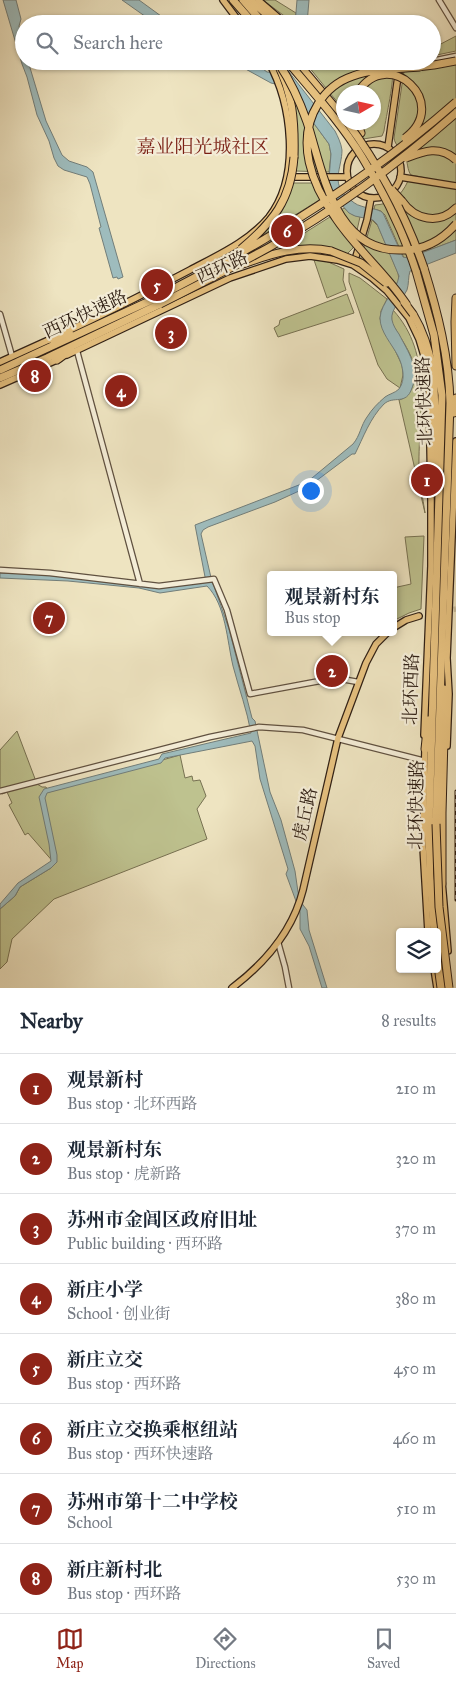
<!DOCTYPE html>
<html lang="en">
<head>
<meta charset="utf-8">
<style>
  body { margin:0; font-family:"IM FELL Great Primer","Noto Serif SC",serif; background:#f2f2f3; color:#1f2937 }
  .controls { position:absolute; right:15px; bottom:15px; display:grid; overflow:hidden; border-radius:5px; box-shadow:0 1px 4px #0004 }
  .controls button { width:45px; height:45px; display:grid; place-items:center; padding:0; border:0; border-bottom:1px solid #e0e1e3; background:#fff; color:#1f2937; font:25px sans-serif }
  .compass { position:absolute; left:336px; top:85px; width:45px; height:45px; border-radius:50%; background:#fff; box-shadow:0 1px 4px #0004; rotate:81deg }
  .you { position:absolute; left:310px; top:490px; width:18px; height:18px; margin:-12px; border:4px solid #fff; border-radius:50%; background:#1a73e8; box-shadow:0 0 0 8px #1a73e833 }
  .badge { display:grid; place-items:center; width:32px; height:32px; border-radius:50%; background:#8f2418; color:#fff; font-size:16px; font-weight:700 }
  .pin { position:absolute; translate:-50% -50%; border:2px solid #fff; box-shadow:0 1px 5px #0006 }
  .popup { position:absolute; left:267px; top:571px; width:130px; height:65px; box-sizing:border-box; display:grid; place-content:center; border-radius:5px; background:#fff; filter:drop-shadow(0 1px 4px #0005); font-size:16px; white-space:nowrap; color:#747a83 }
  .popup b { font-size:19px; color:#1f2937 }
  .popup::after { content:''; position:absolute; left:50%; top:100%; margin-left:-10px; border:10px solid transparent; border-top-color:#fff }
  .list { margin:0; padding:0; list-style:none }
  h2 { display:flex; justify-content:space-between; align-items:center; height:65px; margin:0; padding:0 20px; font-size:21px }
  h2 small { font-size:16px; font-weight:400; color:#747a83 }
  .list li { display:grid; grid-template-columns:32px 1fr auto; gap:15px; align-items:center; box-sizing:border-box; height:70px; padding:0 20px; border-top:1px solid #e0e1e3 }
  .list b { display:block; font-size:19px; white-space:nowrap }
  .list p { margin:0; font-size:16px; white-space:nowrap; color:#747a83 }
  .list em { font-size:16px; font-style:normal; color:#747a83 }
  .icon { flex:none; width:28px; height:28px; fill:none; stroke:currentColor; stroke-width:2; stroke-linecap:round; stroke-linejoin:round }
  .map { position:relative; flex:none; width:456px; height:988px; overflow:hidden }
  .search { position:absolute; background:#fff; box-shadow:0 1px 4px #0004; left:15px; right:15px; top:15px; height:55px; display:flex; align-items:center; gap:12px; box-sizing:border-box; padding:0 18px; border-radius:28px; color:#747a83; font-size:19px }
  .sheet { height:625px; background:#fff }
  nav { display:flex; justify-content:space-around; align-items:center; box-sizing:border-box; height:70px; border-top:1px solid #e0e1e3; background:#fff; font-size:14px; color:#747a83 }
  nav a { display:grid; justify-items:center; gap:2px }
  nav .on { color:#8f2418 }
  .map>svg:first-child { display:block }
  .green { fill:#bec28f; stroke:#777152 }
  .water { fill:#9ebcbd; stroke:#727e7a }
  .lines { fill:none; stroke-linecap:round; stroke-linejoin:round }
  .major-tunnel { stroke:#c8bd9f; stroke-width:5.5; stroke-dasharray:5.5 3; stroke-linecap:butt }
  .minor-casing { stroke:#605140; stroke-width:7 }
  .major-casing { stroke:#302015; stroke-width:8 }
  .highway-casing { stroke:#302015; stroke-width:9 }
  .minor { stroke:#f4edd7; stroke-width:4.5 }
  .major { stroke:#e7c280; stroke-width:5.5 }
  .highway { stroke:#e7c280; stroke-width:7 }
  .rail-casing { stroke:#302015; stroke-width:3 }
  .rail { stroke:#f4edd7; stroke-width:1; stroke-dasharray:4; stroke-linecap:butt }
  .highway-bridge-casing { stroke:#302015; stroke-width:9; stroke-linecap:butt }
  .highway-bridge { stroke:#e7c280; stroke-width:7 }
  .labels { text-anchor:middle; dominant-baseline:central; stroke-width:4.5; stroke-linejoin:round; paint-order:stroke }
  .street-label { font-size:18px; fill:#302015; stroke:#f4edd7 }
  .neighbourhood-label { font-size:19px; fill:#7a1f14; stroke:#f4edd7 }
</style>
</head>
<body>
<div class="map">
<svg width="456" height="988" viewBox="0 0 456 988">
  <rect width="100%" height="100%" fill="#eee4c1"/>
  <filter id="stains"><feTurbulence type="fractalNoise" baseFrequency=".004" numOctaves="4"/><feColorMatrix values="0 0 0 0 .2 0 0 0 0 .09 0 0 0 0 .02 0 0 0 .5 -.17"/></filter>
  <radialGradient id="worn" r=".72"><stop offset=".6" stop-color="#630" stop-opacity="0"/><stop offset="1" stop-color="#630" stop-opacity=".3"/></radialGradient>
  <path class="green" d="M263 0H275L296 13 295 24Z
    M456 36V51L432 56V46H437Z
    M304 61H352L392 68C395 80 386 116 384 131L382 136 363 139 354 123 374 122V92H344L343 109Z
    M456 64V184L411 175C407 170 408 162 405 156 402 149 395 146 394 138L404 71Z
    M293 95 329 144 331 154 329 172 295 171 297 132Z
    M408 181 456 188V240L430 250 404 258 385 215 381 211 374 209 375 205C392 204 401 196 408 181Z
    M293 183H329L332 192 263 235 283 208Z
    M344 208 353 215 360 217 353 248 347 254 335 251 273 253Z
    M372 220 378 226 398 273 399 280 394 288 360 261Z
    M314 260 326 261 344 269 343 280 346 290 327 298Z
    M349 273 360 278 387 299 381 311 380 319 402 365 403 375 400 388 387 379 378 365 349 282Z
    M347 294 354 313 278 337 274 328 279 325 280 320Z
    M393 310C434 355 418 413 419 467 419 482 423 498 425 513L399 400C414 396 417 375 413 362 409 349 399 336 392 323L391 317Z
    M424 536 421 609 409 613 393 621V588L411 584 405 537Z
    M17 731 37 784 42 787H46L49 792 180 755 185 778 192 776 193 781 200 780 206 796 197 809 207 839 54 899 12 939 7 962 0 969V909L15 896 20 887 51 868 55 864 28 833 25 835 9 805 12 803 7 792 2 794 0 790V750Z"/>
  <path class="water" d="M3 0H16L21 19 19 26 24 48V61H28L46 121 62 155 69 161 87 167 93 172 123 277 118 279 117 277 113 278 99 228 101 227 90 184 87 177 64 170 58 166 54 158 49 141 37 115 27 77 22 64Z
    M122 0H139L172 24H156Z
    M297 0H309L307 24H295Z
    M231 61H252L267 72 287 73 281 61H295L289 70V72L335 131C338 137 341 143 342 150 342 168 330 183 348 198 352 201 356 205 361 206 369 209 377 208 383 213L403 257 408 258 456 240V253L410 271C408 277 409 284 407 290 402 300 390 309 392 320 393 325 396 330 399 334 408 352 420 368 412 388 406 406 394 395 384 404 370 418 363 438 355 454H352L316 481 299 491 275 502 208 527 203 530 201 534 212 582 214 586 229 629 252 718 255 721 270 792 281 820 295 871 298 892 303 905 307 910 309 930 327 988H322L309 946 300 929V912L286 874 288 869 260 779 255 746 252 741 165 758 161 763 47 793 45 798 57 855V862L51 868 20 887 15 896 0 909V904L18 883 51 861 49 844 39 797 44 789 159 759 162 754 251 733C247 710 239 689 233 666 227 641 226 605 207 586L160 593 139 588 68 581 0 578V573L37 574 160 588 206 582 195 525 304 483 312 478 353 444C360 436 361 425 367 417 372 409 378 403 385 397 389 394 395 393 399 389 406 380 403 366 398 356 392 344 380 332 380 318 381 302 397 291 399 276L377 224 373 220 355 216 349 213 332 194 329 179 331 154 329 144 293 95 284 86 271 83Z"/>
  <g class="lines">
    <path class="major-tunnel" d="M445 611 456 609"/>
    <g class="minor-casing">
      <path id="minor" d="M439 0 456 28
        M432 61 456 56
        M400 62 429 61
        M0 314 12 356
        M77 351 140 584
        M0 570 50 573 159 586 214 579 227 610 250 694 336 678 358 682
        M0 791 210 737 259 727 303 730 425 761
        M278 942 285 967 289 988"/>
    </g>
    <g class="major-casing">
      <path id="major" d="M223 0 241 24
        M258 0 286 24
        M347 171a27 27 0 1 1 54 0a27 27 0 1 1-54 0Z
        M388 147 400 62 394 61
        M288 177H347
        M400 177 456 186
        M354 263 367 220 371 198
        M61 334C105 314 148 292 190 270 218 255 248 242 269 217 301 176 292 104 268 61
        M67 355 230 278 286 259 310 256 337 260 353 265 372 278 387 291 409 318 419 339 425 359 429 390 431 500V566L424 735
        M0 362 53 338
        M0 385 59 359
        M393 628 406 620 419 616
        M447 746 449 694 447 658 456 441
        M425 747 423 847 428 932
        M442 881 448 951
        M434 969 437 988
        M232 988C265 963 293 930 303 890L338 738 366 663 376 644 388 632"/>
    </g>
    <g class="highway-casing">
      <path id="highway" d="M233 0 254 24
        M243 0 264 24
        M250 0 278 24
        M276 61C293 92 295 123 294 157
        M296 61 344 118
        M357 122 361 133
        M402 201C415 220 439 225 456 208
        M243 264C271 254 301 244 331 251
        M424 268C438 313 449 357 450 403L436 824
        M416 271 434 335 442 395 429 824 430 874 434 932
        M456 298 455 322 456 366
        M413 314C443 364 432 416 436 470
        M50 339 70 334
        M57 360 71 350
        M0 370 158 297
        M0 378 47 358 160 304
        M454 413 456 398
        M425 749 428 720
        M442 884V813L445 700 444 689"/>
    </g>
    <use href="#minor" class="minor"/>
    <use href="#major" class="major"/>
    <use href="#highway" class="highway"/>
    <g class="rail-casing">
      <path id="rail" d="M456 791V900"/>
    </g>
    <use href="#rail" class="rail"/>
    <g class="highway-bridge-casing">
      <path id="highway-bridge" d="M287 61C313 92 341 123 362 157 384 193 403 231 416 271
        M368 61 396 65
        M279 64C291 82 300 102 307 122 323 171 334 253 403 250 425 250 442 240 456 224
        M417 67 434 65 456 61
        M358 92C388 45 452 103 405 138
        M347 122C380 167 406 216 424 268
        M406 158C424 151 440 145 456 160
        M392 190 402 201
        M241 249C273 222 291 200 294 157
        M331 251 361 263 386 283
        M158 297C193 278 230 260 265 239 332 199 397 154 456 102
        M404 302 413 314
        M160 304C196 286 233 267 268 248 335 210 398 164 456 113
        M407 305C386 273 356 249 335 217 312 185 295 141 318 104 326 91 338 81 353 76 374 68 398 69 420 67
        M436 824 439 907 449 988
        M437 958 441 988"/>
    </g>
    <use href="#highway-bridge" class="highway-bridge"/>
  </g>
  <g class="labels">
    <g class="street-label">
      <text transform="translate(222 267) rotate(-24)">西环路</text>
      <text transform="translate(85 314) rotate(-25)">西环快速路</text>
      <text transform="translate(424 401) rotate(-92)">北环快速路</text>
      <text transform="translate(411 689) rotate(-88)">北环西路</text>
      <text transform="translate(416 805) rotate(-89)">北环快速路</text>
      <text transform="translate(305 814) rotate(-77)">虎丘路</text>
    </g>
    <g class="neighbourhood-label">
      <text x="203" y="146">嘉业阳光城社区</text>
    </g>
  </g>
  <rect width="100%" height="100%" filter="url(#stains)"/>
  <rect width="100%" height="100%" fill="url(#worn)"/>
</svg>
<div class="controls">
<button><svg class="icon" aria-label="layers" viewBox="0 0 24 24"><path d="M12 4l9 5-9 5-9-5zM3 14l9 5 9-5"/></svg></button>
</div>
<svg class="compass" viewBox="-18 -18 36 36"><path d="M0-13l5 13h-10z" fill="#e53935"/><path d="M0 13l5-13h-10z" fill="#747a83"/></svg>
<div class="you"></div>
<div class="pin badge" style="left:427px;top:480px">1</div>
<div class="pin badge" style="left:332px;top:671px">2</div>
<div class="popup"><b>观景新村东</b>Bus stop</div>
<div class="pin badge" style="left:171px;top:333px">3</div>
<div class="pin badge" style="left:121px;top:391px">4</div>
<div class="pin badge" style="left:157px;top:285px">5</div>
<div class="pin badge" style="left:287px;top:231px">6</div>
<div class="pin badge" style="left:49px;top:618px">7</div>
<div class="pin badge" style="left:35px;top:376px">8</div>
<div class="search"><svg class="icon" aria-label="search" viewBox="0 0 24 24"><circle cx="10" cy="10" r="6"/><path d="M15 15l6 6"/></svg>Search here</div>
</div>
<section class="sheet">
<h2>Nearby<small>8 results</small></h2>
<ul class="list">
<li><span class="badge">1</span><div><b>观景新村</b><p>Bus stop · 北环西路</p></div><em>210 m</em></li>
<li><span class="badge">2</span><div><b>观景新村东</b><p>Bus stop · 虎新路</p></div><em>320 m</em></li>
<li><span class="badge">3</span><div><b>苏州市金阊区政府旧址</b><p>Public building · 西环路</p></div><em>370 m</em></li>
<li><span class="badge">4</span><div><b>新庄小学</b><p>School · 创业街</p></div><em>380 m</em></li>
<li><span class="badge">5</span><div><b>新庄立交</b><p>Bus stop · 西环路</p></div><em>450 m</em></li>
<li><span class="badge">6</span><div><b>新庄立交换乘枢纽站</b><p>Bus stop · 西环快速路</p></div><em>460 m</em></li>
<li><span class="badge">7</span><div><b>苏州市第十二中学校</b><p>School</p></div><em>510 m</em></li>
<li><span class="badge">8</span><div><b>新庄新村北</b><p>Bus stop · 西环路</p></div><em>530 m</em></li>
</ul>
</section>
<nav>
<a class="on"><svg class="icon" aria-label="map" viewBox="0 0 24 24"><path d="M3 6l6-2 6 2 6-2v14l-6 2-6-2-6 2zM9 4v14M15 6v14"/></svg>Map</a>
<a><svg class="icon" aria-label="directions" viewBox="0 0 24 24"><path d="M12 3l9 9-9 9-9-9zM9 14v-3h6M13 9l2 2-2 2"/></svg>Directions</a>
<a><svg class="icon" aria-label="saved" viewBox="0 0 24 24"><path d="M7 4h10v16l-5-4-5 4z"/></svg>Saved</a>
</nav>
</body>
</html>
